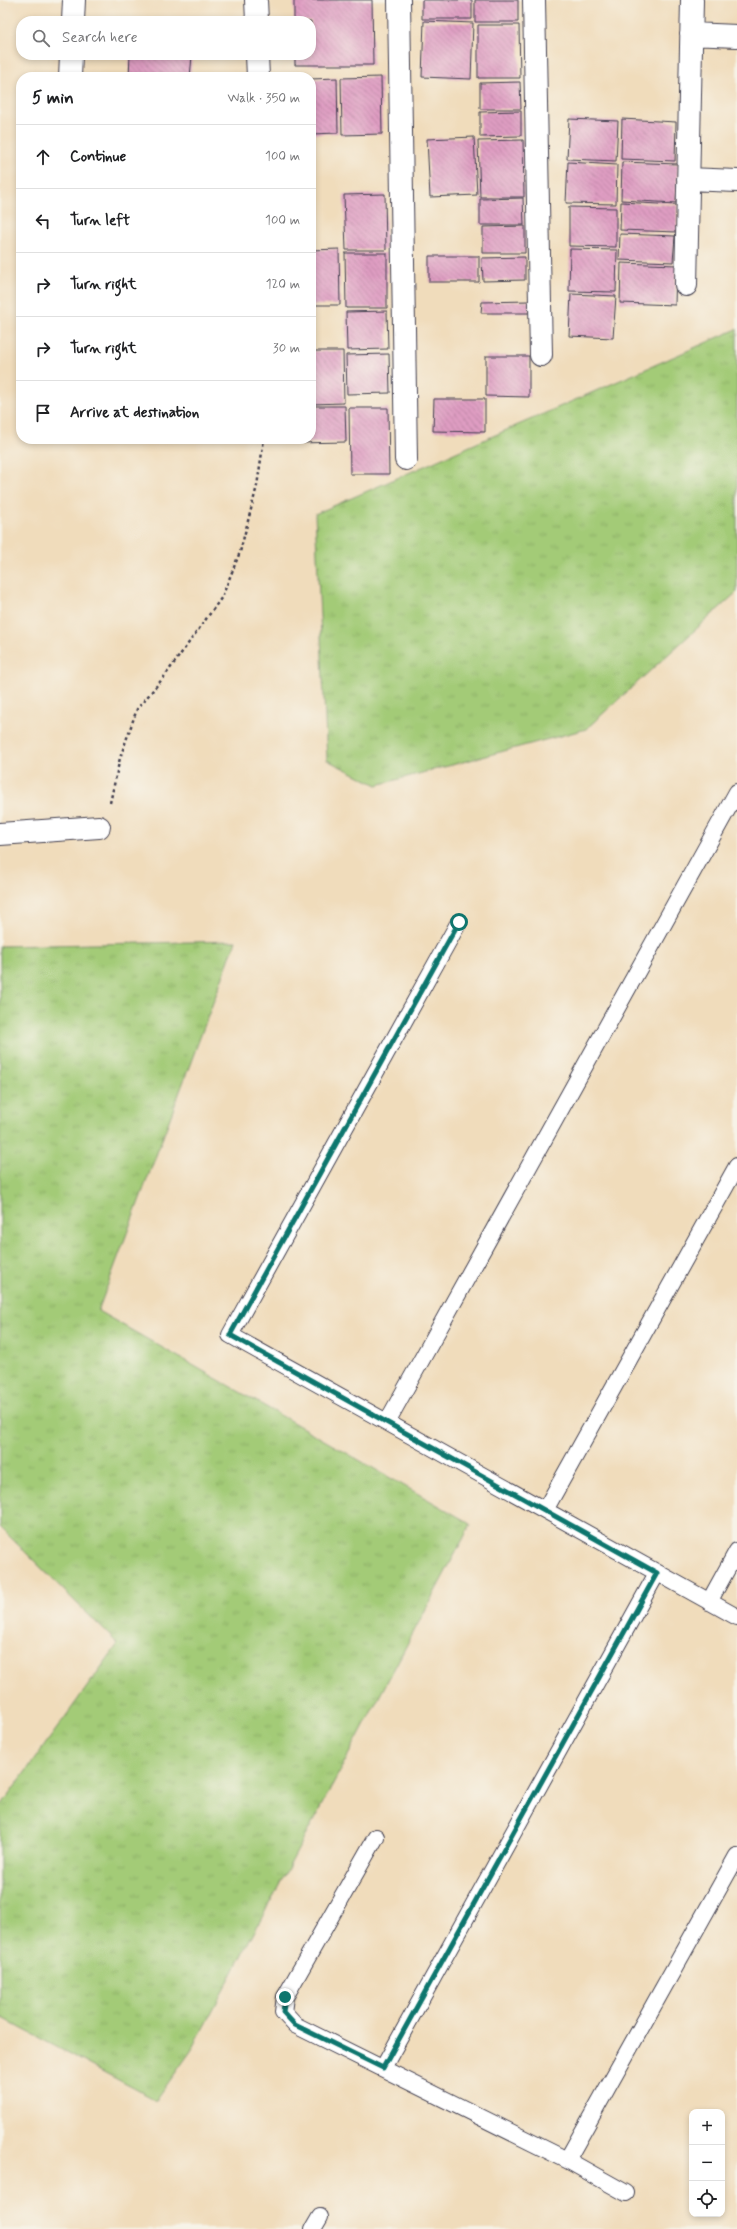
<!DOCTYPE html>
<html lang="en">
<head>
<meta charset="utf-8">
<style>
  body { margin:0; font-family:Mynerve,sans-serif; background:#f2f2f2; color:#202124 }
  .controls { position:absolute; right:12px; bottom:12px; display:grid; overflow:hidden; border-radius:8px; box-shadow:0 2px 6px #0003 }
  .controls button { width:36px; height:36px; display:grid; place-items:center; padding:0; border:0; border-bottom:1px solid #e0e0e0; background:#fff; color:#202124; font:20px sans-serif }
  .stop { position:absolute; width:12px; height:12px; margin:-9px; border:3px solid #0f766e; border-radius:50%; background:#fff }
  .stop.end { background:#0f766e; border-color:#fff; box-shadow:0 1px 4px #0008 }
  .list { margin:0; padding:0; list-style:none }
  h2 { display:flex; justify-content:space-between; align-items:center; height:52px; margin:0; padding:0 16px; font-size:17px }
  h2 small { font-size:13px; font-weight:400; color:#757577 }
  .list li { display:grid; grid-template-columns:26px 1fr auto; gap:12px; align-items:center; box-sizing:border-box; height:64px; padding:0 16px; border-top:1px solid #e0e0e0 }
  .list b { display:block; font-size:15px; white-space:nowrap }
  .list em { font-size:13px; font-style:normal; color:#757577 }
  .icon { flex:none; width:22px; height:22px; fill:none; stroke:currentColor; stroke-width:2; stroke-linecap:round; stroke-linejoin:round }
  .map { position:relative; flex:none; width:737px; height:2229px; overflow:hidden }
  .search { position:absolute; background:#fff; box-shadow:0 2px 6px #0003; left:16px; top:16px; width:300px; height:44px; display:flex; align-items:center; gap:10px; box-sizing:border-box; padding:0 14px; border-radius:16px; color:#757577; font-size:15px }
  .panel { position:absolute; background:#fff; box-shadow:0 2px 6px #0003; left:16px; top:72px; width:300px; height:372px; border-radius:16px }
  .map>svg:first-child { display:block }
  .grass { fill:url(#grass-tufts); stroke:#627659 }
  .building { fill:url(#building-back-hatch) }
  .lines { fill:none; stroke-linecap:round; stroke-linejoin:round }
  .service-casing { stroke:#413e4e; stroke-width:18 }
  .minor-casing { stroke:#413e4e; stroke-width:24 }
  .path { stroke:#413e4e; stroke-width:2.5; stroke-dasharray:3 3; stroke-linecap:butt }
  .service { stroke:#fff; stroke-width:16 }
  .minor { stroke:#fff; stroke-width:22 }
  .route { stroke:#0f766e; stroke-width:5 }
</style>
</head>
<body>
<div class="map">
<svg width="737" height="2229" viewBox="0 0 737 2229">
  <defs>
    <pattern id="grass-tufts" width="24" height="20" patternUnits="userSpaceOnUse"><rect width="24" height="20" fill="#a3cb77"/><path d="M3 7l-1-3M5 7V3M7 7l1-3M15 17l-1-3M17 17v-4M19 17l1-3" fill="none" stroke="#8cae68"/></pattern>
    <pattern id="building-back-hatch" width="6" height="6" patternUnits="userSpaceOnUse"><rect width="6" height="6" fill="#df9dc2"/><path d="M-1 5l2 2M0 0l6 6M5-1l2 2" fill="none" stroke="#b4809f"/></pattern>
  </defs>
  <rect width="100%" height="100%" fill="#f7f3e8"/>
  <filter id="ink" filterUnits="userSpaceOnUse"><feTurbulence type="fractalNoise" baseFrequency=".025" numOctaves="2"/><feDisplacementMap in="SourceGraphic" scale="8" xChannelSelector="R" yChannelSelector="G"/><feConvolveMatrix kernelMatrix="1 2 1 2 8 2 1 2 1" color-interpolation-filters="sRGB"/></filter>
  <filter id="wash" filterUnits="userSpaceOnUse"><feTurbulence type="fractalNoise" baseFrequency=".012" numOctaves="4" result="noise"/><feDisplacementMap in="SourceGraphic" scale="16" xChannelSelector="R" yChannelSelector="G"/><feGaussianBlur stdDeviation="0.9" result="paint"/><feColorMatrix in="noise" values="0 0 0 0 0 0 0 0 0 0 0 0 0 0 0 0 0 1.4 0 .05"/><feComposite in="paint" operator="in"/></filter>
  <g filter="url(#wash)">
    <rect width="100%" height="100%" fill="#f0dcbb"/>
    <path class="grass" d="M737 329V592L586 729 377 785 327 760 315 514Z
      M236 941 98 1311 471 1524 191 2051 156 2100 0 2017V1807L118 1644 0 1527V946Z"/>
    <g id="blocks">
      <path class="building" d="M294 0H372L373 65H295V55H311V21H294Z
        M422 0H472V19H422Z
        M475 0H518V22H475Z
        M424 21 473 23 471 79 422 77Z
        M478 25H519L520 78H478Z
        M130 55 192 56 190 77H129Z
        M381 77 382 134 342 135 341 78Z
        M337 78 338 133 311 134V79Z
        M520 82 521 109H480V83Z
        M521 111V136L480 137V112Z
        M569 119 618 121 616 161 567 159Z
        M622 119 676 122 675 161 621 159Z
        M474 137 477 195 430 197 427 139Z
        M523 140 524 197H480L478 141Z
        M568 162 617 165 616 204 566 203Z
        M622 162 678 164 676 203 621 200Z
        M385 194 386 250H346L344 195Z
        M523 198 524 225H480V199Z
        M621 202 677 205V232L620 230Z
        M569 207 616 208V247L569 246Z
        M525 226V253H483V227Z
        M620 234 675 236 673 262 619 260Z
        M339 249 340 305H311V250Z
        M570 249 617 250 616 292 569 291Z
        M345 253H387V308H346Z
        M429 256H479V282H429Z
        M525 257V280L483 281 482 258Z
        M621 263 676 265 675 305 620 303Z
        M571 294 616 296 613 338 569 336Z
        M529 301V313H481L482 302Z
        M387 311 388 349 347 350 346 312Z
        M311 351H343L344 403 311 404Z
        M389 354 390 393 347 394 346 355Z
        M486 356H529V397L486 396Z
        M434 399H485V432L433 431Z
        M311 406H345L346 442 297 443V439H311Z
        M349 408H388L389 474H350Z"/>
    </g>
  </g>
  <g filter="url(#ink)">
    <use href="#blocks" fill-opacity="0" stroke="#413e4e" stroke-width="1"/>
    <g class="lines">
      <g class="service-casing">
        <path id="service" d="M459 922 230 1335 737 1617
          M387 1422 737 792
          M545 1510 737 1166
          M709 1602 737 1551
          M376 1837 285 1997 283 2012 295 2025 567 2160 626 2193
          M383 2068 657 1573
          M567 2160 737 1856
          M313 2229 320 2217"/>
      </g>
      <g class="minor-casing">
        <path id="minor" d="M256 0 257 21
          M399 0 406 459
          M534 0 541 355
          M73 21 74 0
          M691 34 737 36
          M257 55 258 77
          M70 77 71 55
          M688 179 737 181
          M686 285 692 0
          M0 834 99 827"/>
      </g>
      <path class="path" d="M110 803 120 758 137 709 164 677 222 597 240 552 257 486 264 439"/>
      <use href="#service" class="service"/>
      <use href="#minor" class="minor"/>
    </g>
  </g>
  <g class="lines" filter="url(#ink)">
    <path class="route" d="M285 1997 283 2012 295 2025 383 2068 657 1573 230 1335 459 922"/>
  </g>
</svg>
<div class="controls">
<button>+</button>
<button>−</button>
<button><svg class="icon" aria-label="locate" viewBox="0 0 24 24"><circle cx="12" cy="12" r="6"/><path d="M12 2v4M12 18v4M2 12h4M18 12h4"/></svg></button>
</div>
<div class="stop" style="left:459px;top:922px"></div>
<div class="stop end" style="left:285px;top:1997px"></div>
<div class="search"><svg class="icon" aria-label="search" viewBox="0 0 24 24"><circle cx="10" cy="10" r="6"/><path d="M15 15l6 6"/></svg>Search here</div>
<section class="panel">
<h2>5 min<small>Walk · 350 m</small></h2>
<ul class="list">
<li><svg class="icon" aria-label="ahead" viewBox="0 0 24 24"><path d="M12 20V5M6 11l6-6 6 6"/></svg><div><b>Continue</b></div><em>100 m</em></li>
<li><svg class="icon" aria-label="left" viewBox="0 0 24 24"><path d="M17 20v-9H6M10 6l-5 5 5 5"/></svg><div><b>Turn left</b></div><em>100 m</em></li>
<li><svg class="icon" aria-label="right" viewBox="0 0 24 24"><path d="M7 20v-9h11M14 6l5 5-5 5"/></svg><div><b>Turn right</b></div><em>120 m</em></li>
<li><svg class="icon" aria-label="right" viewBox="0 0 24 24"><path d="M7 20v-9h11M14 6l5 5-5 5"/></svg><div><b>Turn right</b></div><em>30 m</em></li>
<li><svg class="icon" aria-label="arrive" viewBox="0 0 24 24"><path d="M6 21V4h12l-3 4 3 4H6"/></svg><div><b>Arrive at destination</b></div></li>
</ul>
</section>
</div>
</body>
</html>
